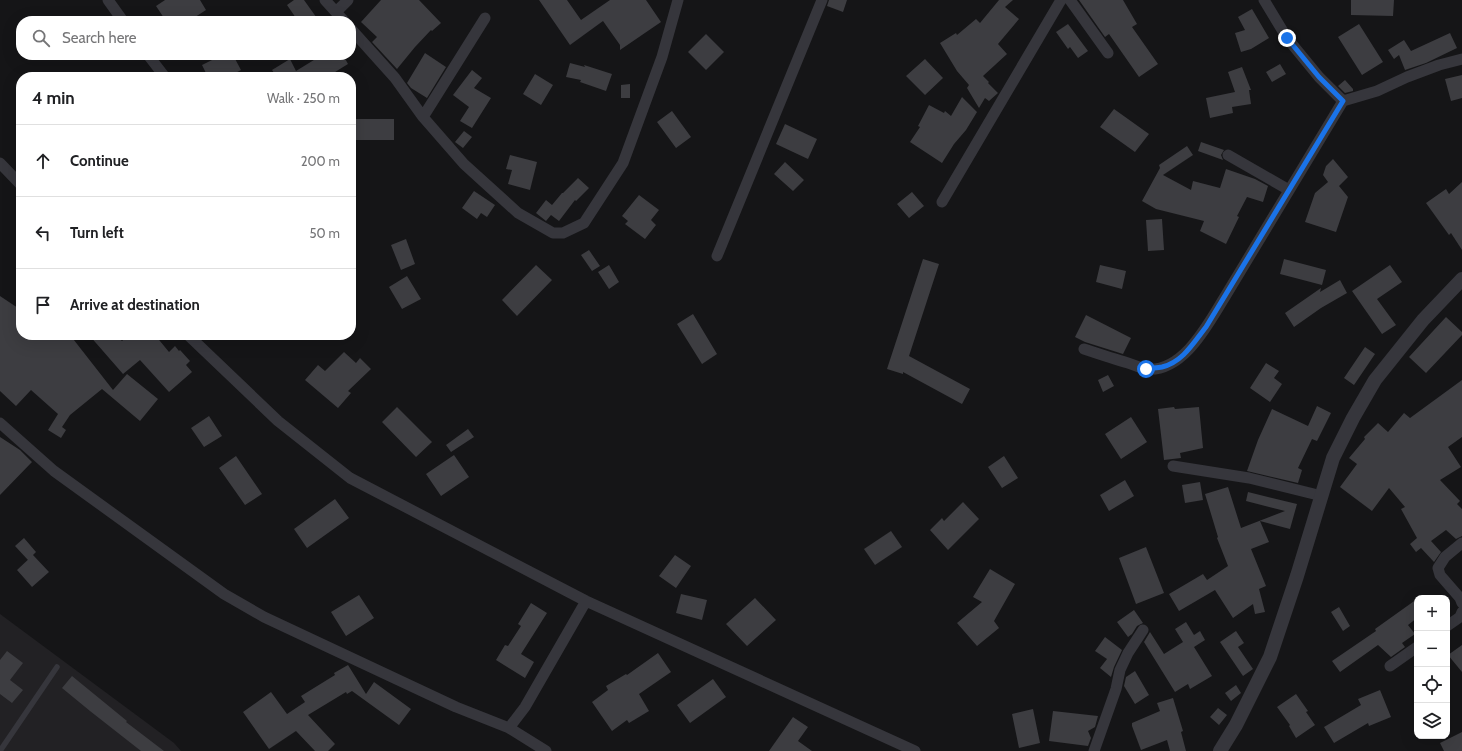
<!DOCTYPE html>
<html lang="en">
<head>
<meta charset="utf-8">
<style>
  body { margin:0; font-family:Cabin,sans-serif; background:#f6f6f6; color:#202124 }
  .controls { position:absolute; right:12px; bottom:12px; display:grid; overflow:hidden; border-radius:8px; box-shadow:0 4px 16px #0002 }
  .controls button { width:36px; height:36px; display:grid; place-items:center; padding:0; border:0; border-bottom:1px solid #e0e0e0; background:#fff; color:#202124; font:20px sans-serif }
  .stop { position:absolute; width:12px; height:12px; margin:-9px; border:3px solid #1a73e8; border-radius:50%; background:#fff }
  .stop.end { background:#1a73e8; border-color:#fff; box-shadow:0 1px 4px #0008 }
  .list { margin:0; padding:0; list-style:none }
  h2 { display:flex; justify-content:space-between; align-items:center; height:52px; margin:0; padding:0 16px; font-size:17px }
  h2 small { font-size:13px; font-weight:400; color:#757577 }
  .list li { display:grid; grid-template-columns:26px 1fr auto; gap:12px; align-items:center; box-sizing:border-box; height:72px; padding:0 16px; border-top:1px solid #e0e0e0 }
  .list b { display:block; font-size:15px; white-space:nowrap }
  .list em { font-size:13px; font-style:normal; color:#757577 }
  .icon { flex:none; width:22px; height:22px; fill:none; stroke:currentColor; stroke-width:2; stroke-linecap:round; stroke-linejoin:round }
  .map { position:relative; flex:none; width:1462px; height:751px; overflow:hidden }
  .search { position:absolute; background:#fff; box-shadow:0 4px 16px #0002; left:16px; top:16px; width:340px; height:44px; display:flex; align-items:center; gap:10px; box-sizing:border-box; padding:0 14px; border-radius:16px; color:#757577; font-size:15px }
  .panel { position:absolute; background:#fff; box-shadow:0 4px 16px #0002; left:16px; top:72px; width:340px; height:268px; border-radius:16px }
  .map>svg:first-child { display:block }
  .built { fill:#222124 }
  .building { fill:#3d3d41 }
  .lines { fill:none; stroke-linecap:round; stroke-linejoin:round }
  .service { stroke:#36363c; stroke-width:5.5 }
  .minor { stroke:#36363c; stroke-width:11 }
  .tertiary { stroke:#36363c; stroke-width:14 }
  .route { stroke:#1a73e8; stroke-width:5 }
</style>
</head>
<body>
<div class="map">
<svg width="1462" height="751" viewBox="0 0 1462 751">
  <rect width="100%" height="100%" fill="#151517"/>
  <path class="built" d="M0 614 174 743 181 751H0Z"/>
  <path class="building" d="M165 0H200L206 10 189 21H166L156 6Z
    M294 0H304L319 21H298L287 5Z
    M381 0H419L441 23 432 31 431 30 415 47 397 69 372 42 377 37 361 22Z
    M539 0H567L581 20 610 0H646L661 22 620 50V45L603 21 570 45Z
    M829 0H847L843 12 827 6Z
    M999 0H1013L1005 7 1019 19 998 44 1007 54 983 76 989 82 988 83 998 93 989 101 985 98 979 108 967 88 969 85 957 71 940 43 956 33 957 35 976 19 980 23Z
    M1079 0H1123L1137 24 1132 27 1158 64 1139 77 1109 34 1105 37Z
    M1351 0H1394L1393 16 1351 15Z
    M1252 9 1269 38 1251 49 1241 52 1235 33 1245 30 1238 17Z
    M1068 24 1088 51 1078 58 1070 47 1068 49 1056 32Z
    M1359 24 1383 62 1362 75 1338 37Z
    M1450 33 1457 48 1426 63 1405 70 1399 55 1394 59 1388 50 1404 40 1411 51Z
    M706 34 724 52 706 70 688 52Z
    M425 53 446 67 427 98 411 88 407 83Z
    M222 55H233L241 70 228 77H208L202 65Z
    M322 55H343L348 64 327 77H277L272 70 290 59 296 71Z
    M925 59 943 78 925 95 906 76Z
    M570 63 585 67 584 65 612 74 606 91 580 82 581 80 566 77Z
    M1280 64 1286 74 1272 82 1266 72Z
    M1242 67 1251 90H1249L1251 104 1232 107 1233 113 1210 118 1206 98 1235 92 1228 72Z
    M472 70 482 78 474 88 491 98 472 128 460 121 469 107 453 95Z
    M535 74 553 85 541 105 523 94Z
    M1462 75V98L1451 101 1445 79Z
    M1345 80 1353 89V91L1345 93 1338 86Z
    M630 84V98H621V85Z
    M962 97 977 112 966 130 954 144 942 163 910 142 920 127 918 126 929 105 944 113 945 111 951 116Z
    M1114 109 1149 134 1135 152 1100 127Z
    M672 111 691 137 676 148 657 122Z
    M351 119H394V140H351Z
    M785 124 817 139 808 159 776 144Z
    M464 131 472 137 463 148 455 142Z
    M1201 142 1224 150 1221 155 1223 160 1198 151Z
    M1187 146 1193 155 1163 175 1191 190 1193 181 1220 188 1226 169 1255 179 1268 186 1263 202 1247 197 1237 216 1239 217 1226 244 1200 231 1204 221 1156 209 1142 201 1160 168 1159 165Z
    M510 155 537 162 530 190 508 184 512 170 506 169Z
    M1333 159 1348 177 1339 186 1348 197 1336 232 1305 222 1315 193 1328 182 1323 175 1326 166Z
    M785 162 804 180 793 191 774 174Z
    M578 178 589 188 576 201 575 200 559 221 551 215 546 221 536 213 546 200 552 205 562 193H563Z
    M1462 182V250L1451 233 1449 235 1426 203 1446 189 1449 194Z
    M474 191 495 205 487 217 481 213 477 219 462 208Z
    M912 192 924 206 909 218 897 204Z
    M639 195 659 210 651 220 656 225 645 239 625 224 628 221 622 216Z
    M1162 219 1164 250 1148 251 1146 220Z
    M406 239 415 264 401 270 391 245Z
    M589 250 600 266 592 271 581 255Z
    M923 259 939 264 909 356 970 389 962 404 903 372V374L887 369Z
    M1284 259 1326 270 1322 285 1280 274Z
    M536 265 552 280 517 316 502 300Z
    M609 265 619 282 609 289 598 272Z
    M1100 265 1126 271 1122 289 1096 282Z
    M1390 265 1402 282 1377 299 1396 325 1382 334 1352 291Z
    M407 276 421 299 402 309 389 287Z
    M1340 280 1347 293 1321 308 1294 327 1285 313 1321 288 1320 292Z
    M0 296 21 310V335H70L113 390 127 374 158 399 140 421 102 389 70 415 62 427 66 430 61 438 48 430 58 414 31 390 16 406 0 391Z
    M693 314 717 354 702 364 677 324Z
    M1086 315 1131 338 1123 354 1085 342 1075 337Z
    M1446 317 1462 332V335L1426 373 1409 357Z
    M89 335H116L122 341 128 335H155L169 352 175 346 179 351 180 350 190 361 186 365 192 372 169 392 140 360 123 374Z
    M1365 347 1375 354 1354 385 1344 378Z
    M344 352 356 363 360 358 371 369 348 391 351 393 338 408 305 380 318 365 325 371Z
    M1266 363 1279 371 1274 378 1282 384 1270 402 1250 388Z
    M1108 375 1114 386 1103 392 1098 380Z
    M1462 380V437L1448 447 1461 467 1440 480 1460 501 1457 504 1462 509V536L1456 539 1446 530 1431 541 1441 552 1434 562 1421 548 1416 552 1410 544 1417 538 1401 509 1405 507 1389 488 1372 511 1340 487 1357 464 1349 458 1365 439 1364 437 1378 423 1388 432 1404 413 1410 418Z
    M1317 406 1331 413 1317 441 1312 439 1298 468 1302 470 1298 483 1247 471 1258 440 1272 409 1308 426Z
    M397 407 432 442 416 457 382 422Z
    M1174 407 1175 409 1199 407 1203 448 1180 453 1181 458 1164 460 1158 409Z
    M209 416 222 436 204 447 191 428Z
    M1131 417 1147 442 1121 459 1105 434Z
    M468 429 474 437 451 452 446 445Z
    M0 437 20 450 32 462 0 495Z
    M454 455 469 477 441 496 426 474Z
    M236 456 262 494 245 505 219 468Z
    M1004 456 1018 478 1002 488 988 467Z
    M1125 480 1134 496 1109 511 1100 495Z
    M1200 482 1203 500 1185 503 1182 485Z
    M1228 487 1241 528 1285 511 1246 501 1248 492 1297 504 1290 529 1260 521 1269 542 1251 549 1266 586 1259 589 1265 612 1255 614 1253 604 1233 618 1215 590 1179 611 1169 594 1203 574 1207 580 1228 566 1217 538 1218 537 1205 494Z
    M335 499 349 518 307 548 294 529Z
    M963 502 979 519 948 550 930 530 942 518 944 521Z
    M891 531 902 547 875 565 864 549Z
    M24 538 36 552 28 560 15 546Z
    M1146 547 1164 593 1136 604 1119 558Z
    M33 555 49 572 32 587 17 570Z
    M675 555 691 566 676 588 659 576Z
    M990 569 1015 584 994 621 999 628 977 646 957 623 982 602 973 597Z
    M681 594 707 600 702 620 676 613Z
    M359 595 374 618 346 636 331 612Z
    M755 598 776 620 747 646 726 624Z
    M1417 599V618L1408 625 1415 634 1402 643 1405 647 1391 657 1378 645 1340 672 1332 661 1376 631 1375 629Z
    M531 603 547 613 521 654 534 662 525 678 496 660 505 645 508 646 521 626 518 624Z
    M1339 607 1350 626 1343 631 1331 612Z
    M1134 610 1143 623 1137 626 1132 634 1128 637 1117 622Z
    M1186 622 1194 635 1200 631 1205 640 1194 647 1212 676 1190 689 1188 684 1175 692 1144 642 1150 632 1164 654 1183 642 1175 629Z
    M1236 631 1244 643 1238 647 1253 669 1243 676 1220 642Z
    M1105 637 1122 650 1114 667 1111 677 1100 668 1107 659 1095 651Z
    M1462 645V672L1448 655Z
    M7 651 23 663 10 680 23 690 12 703 0 694V660Z
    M658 653 671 672 639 694 649 711 629 723 627 720 612 731 592 702 608 690 606 686 626 674 627 675Z
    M348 665 366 694 374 682 411 709 399 725 352 691 347 694 346 692 308 715 335 744 328 751H315L296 731 269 749 243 712 271 692 287 714 305 702 301 696 335 675 334 673Z
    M1135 671 1149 695 1135 704 1124 686 1126 677Z
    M72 676 127 721 126 722 164 751H141L90 711 62 688Z
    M713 679 726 697 690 723 677 705Z
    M1236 685 1241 693 1231 701 1225 693Z
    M1380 690 1391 717 1369 726 1368 723 1334 743 1324 727 1361 705 1358 699Z
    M1296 694 1308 711 1306 712 1315 725 1296 738 1289 726 1290 725 1277 707Z
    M1173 698 1183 731 1181 732 1186 751H1170L1167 740 1141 750 1132 726V723L1160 711 1157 703Z
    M1218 708 1227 715 1219 725 1210 717Z
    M1033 709 1040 743 1019 748 1012 714Z
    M1053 711 1098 716 1095 727 1088 731 1091 738 1088 746 1049 741Z
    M793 717 808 727 798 741 812 751H769Z
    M1462 732V751H1444L1440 743Z"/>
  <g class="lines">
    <path class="service" d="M0 751 57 667"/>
    <path class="minor" d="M108 0 123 21
      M325 0 344 21
      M1070 0 1108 53
      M1264 0 1287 38 1319 77 1343 101 1377 91 1407 77 1439 65 1462 59
      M336 12 348 0
      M351 29 395 78 423 117 464 164 518 213 553 233H563L584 223 623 163 662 57 678 0
      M148 55 165 77
      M423 117 485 18
      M1228 155 1289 190
      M0 163 21 185
      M942 202 1061 0
      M717 256 822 0
      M188 335 278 421 350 478 586 601 915 751
      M1084 349C1099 354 1114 359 1128 363 1134 365 1140 368 1146 369 1184 373 1209 322 1226 295L1343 101
      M0 423 54 471 224 594 264 617 456 707 509 728 546 751
      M1173 466 1249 478 1322 496
      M1462 543 1445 557 1438 568 1440 575 1460 598 1462 603
      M1447 626 1460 617 1462 612
      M1390 666 1417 647
      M509 728 525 707 586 601
      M1094 751 1116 689 1120 670 1128 653 1143 630"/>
    <path class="tertiary" d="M1220 751 1236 725 1270 657 1297 576 1333 458 1353 418 1375 380 1423 320 1462 279"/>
  </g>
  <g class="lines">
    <path class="route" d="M1146 369C1151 368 1157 368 1162 367 1183 362 1194 342 1206 327L1343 101 1319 77 1287 38"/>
  </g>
</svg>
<div class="controls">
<button>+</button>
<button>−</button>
<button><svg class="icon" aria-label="locate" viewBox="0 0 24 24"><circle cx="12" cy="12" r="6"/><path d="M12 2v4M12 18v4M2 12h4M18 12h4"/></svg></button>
<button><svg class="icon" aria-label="layers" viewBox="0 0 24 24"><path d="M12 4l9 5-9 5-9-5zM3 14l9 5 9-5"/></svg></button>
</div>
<div class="stop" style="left:1146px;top:369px"></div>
<div class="stop end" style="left:1287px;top:38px"></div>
<div class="search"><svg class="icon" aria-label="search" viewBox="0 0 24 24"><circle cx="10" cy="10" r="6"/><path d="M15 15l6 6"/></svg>Search here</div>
<section class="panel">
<h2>4 min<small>Walk · 250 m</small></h2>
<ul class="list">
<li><svg class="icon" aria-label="ahead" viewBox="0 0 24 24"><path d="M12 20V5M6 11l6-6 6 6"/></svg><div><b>Continue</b></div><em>200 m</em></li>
<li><svg class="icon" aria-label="left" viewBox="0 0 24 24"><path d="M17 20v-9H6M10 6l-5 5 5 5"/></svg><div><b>Turn left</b></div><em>50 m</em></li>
<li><svg class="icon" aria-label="arrive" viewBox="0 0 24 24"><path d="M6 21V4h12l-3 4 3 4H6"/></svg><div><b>Arrive at destination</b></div></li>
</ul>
</section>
</div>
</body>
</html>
